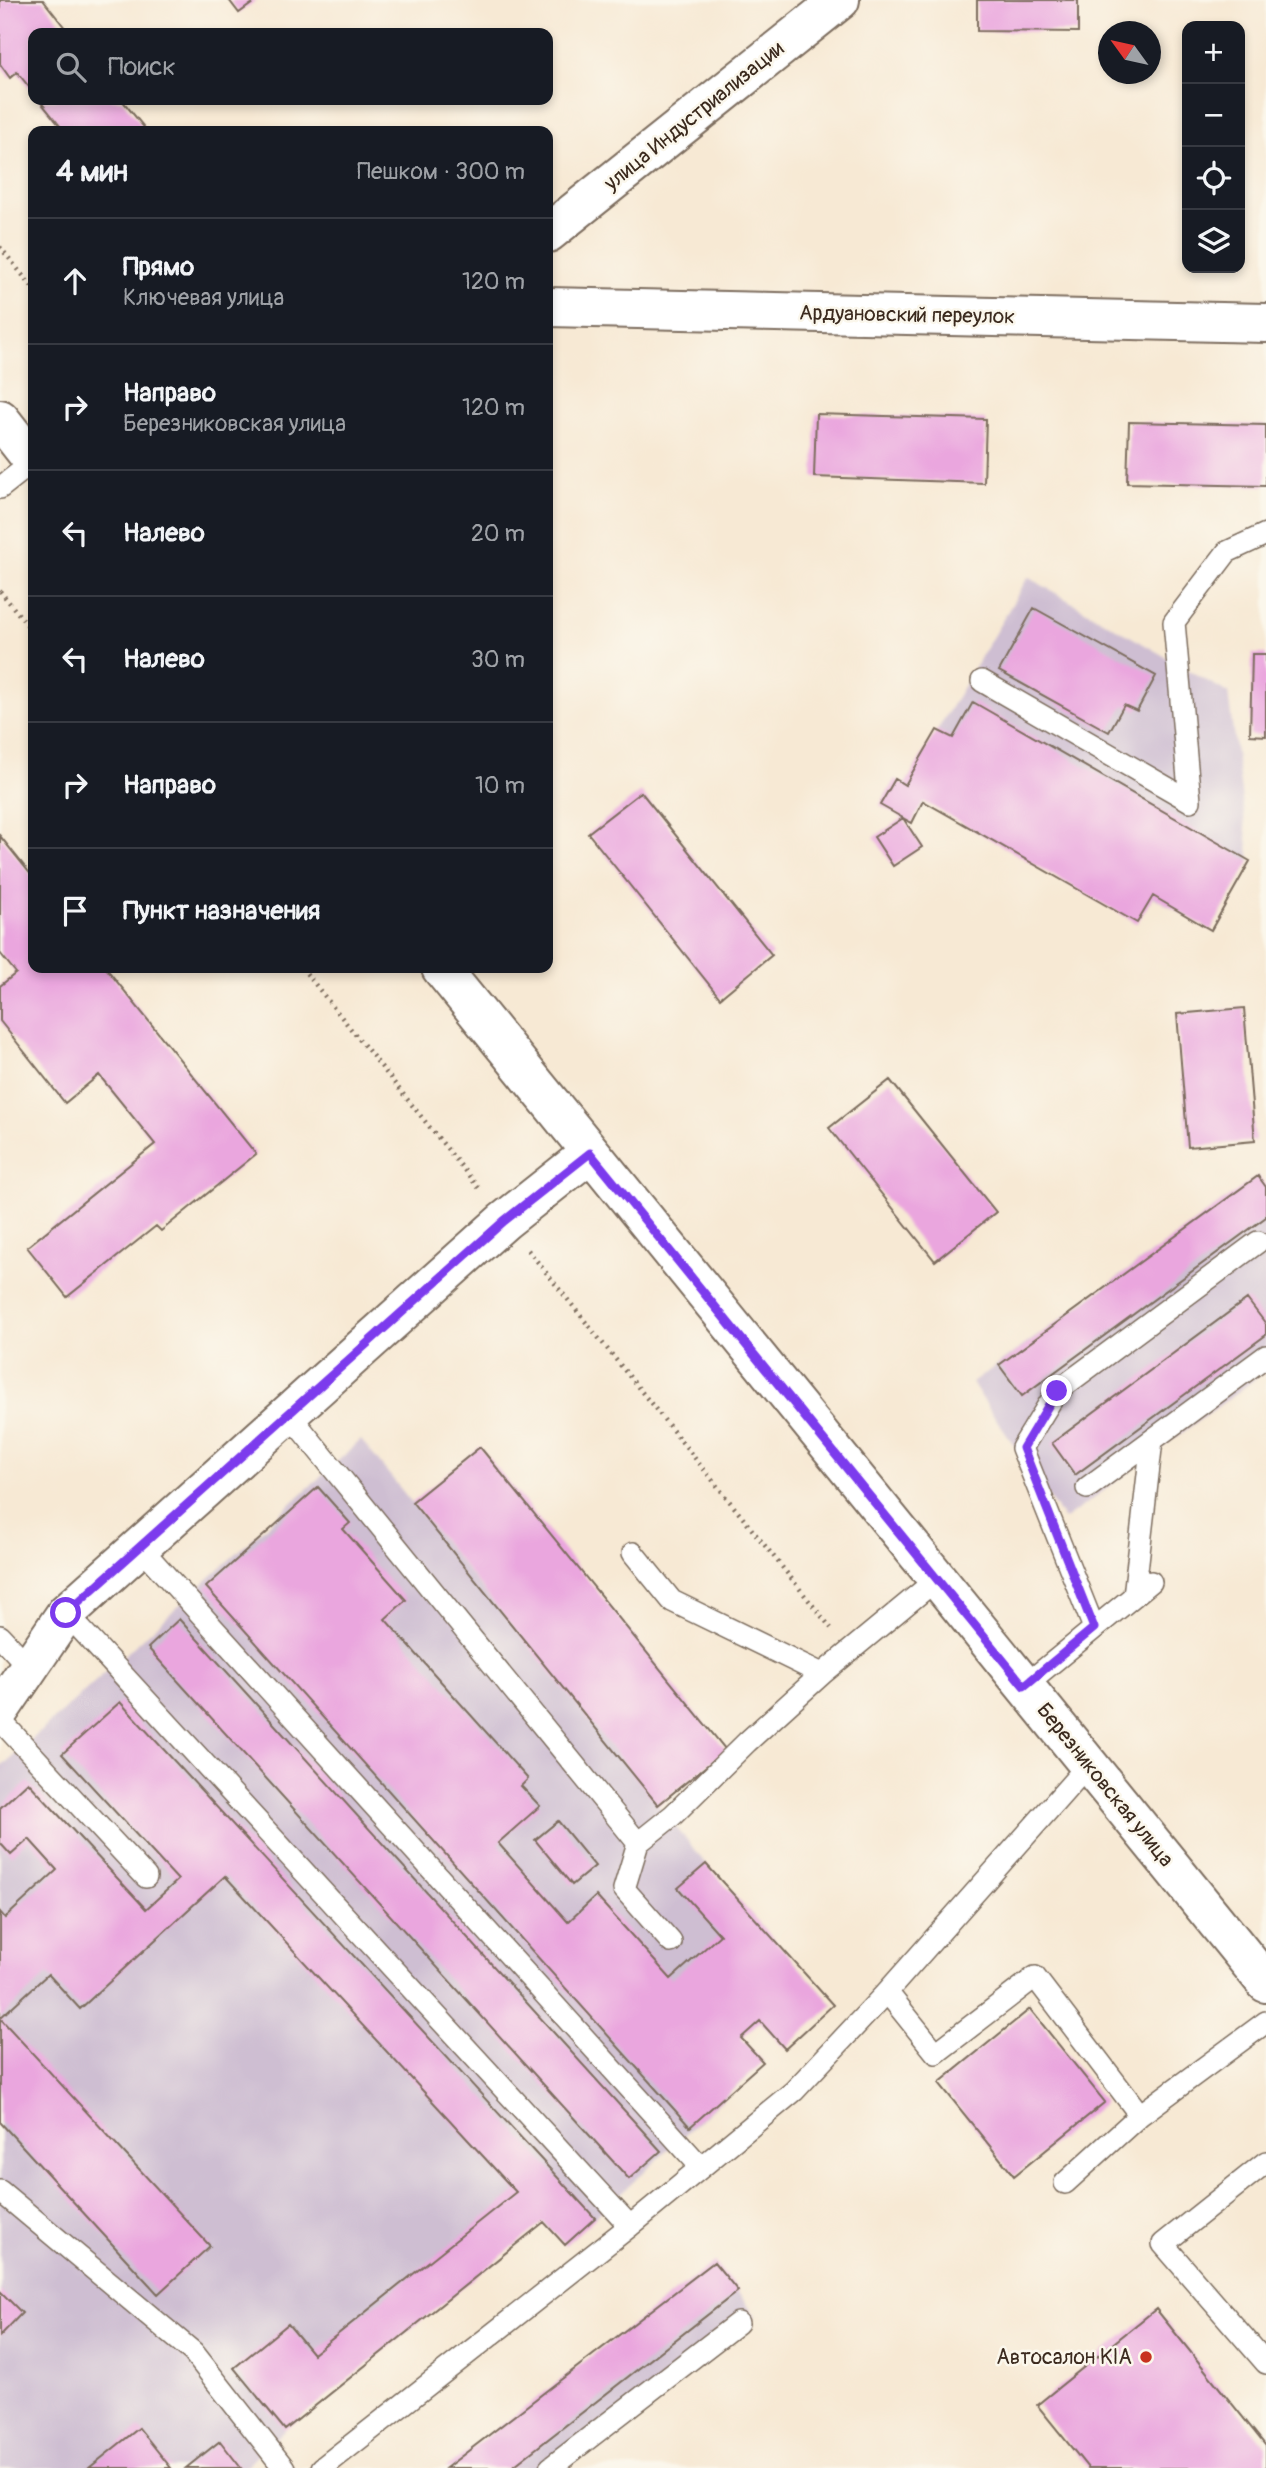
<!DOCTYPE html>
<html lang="ru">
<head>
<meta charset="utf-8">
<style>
  body { margin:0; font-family:Pangolin,sans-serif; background:#20242c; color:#f1f3f6 }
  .controls { position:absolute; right:21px; top:21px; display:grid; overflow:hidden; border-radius:14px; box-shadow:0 4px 10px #0003 }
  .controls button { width:63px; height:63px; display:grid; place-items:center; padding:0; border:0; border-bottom:2px solid #363941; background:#171b24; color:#f1f3f6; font:35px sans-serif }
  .compass { position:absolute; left:1098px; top:21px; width:63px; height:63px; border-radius:50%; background:#171b24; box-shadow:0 4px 10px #0003; rotate:303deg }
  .stop { position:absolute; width:21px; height:21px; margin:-16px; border:5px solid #7c3aed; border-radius:50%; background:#fff }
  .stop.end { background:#7c3aed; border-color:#fff; box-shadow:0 2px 7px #0008 }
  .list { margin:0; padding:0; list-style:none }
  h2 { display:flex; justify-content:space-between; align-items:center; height:91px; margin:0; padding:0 28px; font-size:30px }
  h2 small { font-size:23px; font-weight:400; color:#9ea1a6 }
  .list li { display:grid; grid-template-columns:46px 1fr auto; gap:21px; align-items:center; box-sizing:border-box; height:126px; padding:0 28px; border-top:2px solid #363941 }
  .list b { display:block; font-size:26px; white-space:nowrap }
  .list p { margin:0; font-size:23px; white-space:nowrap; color:#9ea1a6 }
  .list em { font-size:23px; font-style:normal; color:#9ea1a6 }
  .icon { flex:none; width:38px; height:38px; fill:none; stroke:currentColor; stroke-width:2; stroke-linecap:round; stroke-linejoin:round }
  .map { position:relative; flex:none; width:1266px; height:2468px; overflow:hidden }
  .search { position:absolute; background:#171b24; box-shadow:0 4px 10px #0003; left:28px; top:28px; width:525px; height:77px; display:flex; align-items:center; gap:18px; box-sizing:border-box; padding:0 24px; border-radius:14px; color:#9ea1a6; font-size:26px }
  .panel { position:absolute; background:#171b24; box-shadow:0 4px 10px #0003; left:28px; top:126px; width:525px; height:847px; border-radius:14px }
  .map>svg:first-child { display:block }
  .industrial { fill:#cebed2 }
  .building { fill:#eaa6de }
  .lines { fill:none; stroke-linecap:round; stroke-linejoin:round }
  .service-casing { stroke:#7d6d5e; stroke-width:24 }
  .minor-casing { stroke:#7d6d5e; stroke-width:42 }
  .secondary-casing { stroke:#7d6d5e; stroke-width:42 }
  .path { stroke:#7d6d5e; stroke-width:4.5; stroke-dasharray:2 5; stroke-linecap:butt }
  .service { stroke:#fff; stroke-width:21 }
  .minor { stroke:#fff; stroke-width:38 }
  .secondary { stroke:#fff; stroke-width:38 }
  .route { stroke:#7c3aed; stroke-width:9 }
  .poi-dot { fill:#c8321e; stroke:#fbf7ec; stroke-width:2.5 }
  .labels { text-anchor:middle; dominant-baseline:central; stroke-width:5; stroke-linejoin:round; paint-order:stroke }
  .street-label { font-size:21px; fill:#3b2a1e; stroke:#fbf7ec }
  .poi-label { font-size:21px; fill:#3b2a1e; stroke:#fbf7ec; text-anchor:end }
</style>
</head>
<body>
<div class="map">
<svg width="1266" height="2468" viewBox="0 0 1266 2468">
  <rect width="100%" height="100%" fill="#fbf7ec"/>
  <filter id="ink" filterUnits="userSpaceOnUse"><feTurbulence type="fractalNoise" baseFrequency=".0143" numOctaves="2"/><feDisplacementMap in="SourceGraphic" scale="14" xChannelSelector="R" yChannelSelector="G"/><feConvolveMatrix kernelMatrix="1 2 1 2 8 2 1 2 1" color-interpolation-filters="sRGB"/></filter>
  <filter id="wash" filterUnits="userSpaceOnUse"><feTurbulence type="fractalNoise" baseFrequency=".00686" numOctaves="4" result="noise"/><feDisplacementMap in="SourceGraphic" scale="28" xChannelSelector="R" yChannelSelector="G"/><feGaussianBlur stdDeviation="1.57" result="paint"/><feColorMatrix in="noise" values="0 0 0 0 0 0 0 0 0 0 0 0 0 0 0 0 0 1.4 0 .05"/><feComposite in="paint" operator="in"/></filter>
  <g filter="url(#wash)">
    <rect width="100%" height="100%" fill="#f7e9d4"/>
    <path class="industrial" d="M1028 577 1228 693 1250 861 1211 930 1153 897 1137 923 924 801 912 823 880 805 895 779 905 785Z
      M1258 1176 1266 1187V1371L1064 1520 972 1383Z
      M361 1440 706 1864 833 2005 759 2021 741 2038 763 2062 565 2245 543 2222 285 2430 244 2468H0V1768Z
      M714 2262 756 2316 558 2468H446Z"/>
    <g id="blocks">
      <path class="building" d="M0 0H43L69 33H33V92L17 72 10 78 0 64Z
        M229 0H257L239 13Z
        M977 0H1078V32L977 31Z
        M39 100H122L147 131H64Z
        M816 414 986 419 984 483 814 477Z
        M1129 422 1266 425V486L1127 483Z
        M1034 608 1156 676 1137 711 1124 705 1109 732 999 671Z
        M1252 654H1266V736L1250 735Z
        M973 702 1250 861 1211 930 1153 896 1137 923 923 801 912 823 903 818 922 847 893 866 874 837 903 818 880 805 895 779 905 785 937 730 953 738Z
        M641 792 772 955 720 998 588 833Z
        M0 836 33 877V968H106L256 1154 161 1231 156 1226 67 1297 27 1247 155 1144 99 1075 65 1103 0 1021V986L16 973 0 953Z
        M1244 1008 1255 1141 1188 1147 1177 1014Z
        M890 1080 996 1212 935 1261 829 1128Z
        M1258 1176 1266 1187V1217L1022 1396 999 1365Z
        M1247 1299 1266 1324V1335L1075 1475 1052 1443Z
        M480 1447 726 1750 658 1805 412 1502Z
        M318 1487 350 1523 343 1529 406 1600 385 1619 528 1779 521 1786 540 1806 498 1843 568 1922 596 1896 671 1979 720 1935 678 1888 706 1864 833 2005 785 2049 760 2021 741 2038 763 2062 690 2127 206 1587Z
        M179 1619 661 2151 629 2179 148 1648Z
        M120 1702 595 2218 565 2245 544 2222 285 2430 234 2368 288 2324 313 2354 516 2192 225 1876 80 2009 48 1974 0 2018V1912L5 1918 57 1870 29 1839 11 1855 0 1843V1808L28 1782 146 1909 178 1880 62 1754Z
        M558 1821 595 1866 572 1885 535 1840Z
        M1030 2009 1105 2102 1014 2176 939 2083Z
        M0 2018 210 2246 158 2294 0 2122Z
        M714 2262 738 2291 511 2468H446Z
        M0 2291 22 2313 0 2336Z
        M1156 2309 1266 2446V2468H1088L1037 2405Z
        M139 2428 171 2468H89Z
        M220 2441 241 2468H186Z"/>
    </g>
  </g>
  <g filter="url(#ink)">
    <use href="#blocks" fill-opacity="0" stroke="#7d6d5e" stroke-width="2"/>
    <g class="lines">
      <g class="service-casing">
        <path id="service" d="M0 488 33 462
          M982 681 1190 801 1174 622 1227 552 1266 534
          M288 1413 638 1843
          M1087 1488 1266 1356
          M139 1546 701 2167
          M633 1553 672 1601 822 1674 937 1579
          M1134 1596 1152 1440
          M66 1613 630 2226
          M1094 1628 1022 1448 1057 1391 1258 1242
          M0 1636 29 1667
          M1024 1686 1151 1582
          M0 1720 146 1877
          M671 1942 624 1889 638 1843 673 1815 747 1742 822 1674
          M887 1992 936 2053 1035 1977 1140 2115
          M1266 2162 1163 2244 1266 2363
          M1065 2183 1140 2115 1266 2022
          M0 2191 193 2352 284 2468
          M322 2468 630 2226 794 2091 887 1992 1088 1765
          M550 2468 738 2323"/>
      </g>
      <g class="minor-casing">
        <path id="minor" d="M548 233 840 0
          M548 307 1266 323
          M0 1710 66 1613 504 1221 590 1153"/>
      </g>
      <g class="secondary-casing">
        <path id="secondary" d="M0 419 33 461
          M441 968 1266 1983"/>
      </g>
      <path class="path" d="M0 247 33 288
        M0 591 33 632
        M302 968 481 1191
        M528 1250 831 1628"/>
      <use href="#service" class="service"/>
      <use href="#minor" class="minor"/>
      <use href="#secondary" class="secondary"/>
    </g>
  </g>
  <g class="lines" filter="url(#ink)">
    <path class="route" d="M66 1613 504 1221 590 1153 1024 1686 1094 1628 1023 1448 1057 1391"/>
  </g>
  <circle class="poi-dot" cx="1146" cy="2357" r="7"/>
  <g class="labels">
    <g class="street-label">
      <text transform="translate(694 116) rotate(-39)">улица Индустриализации</text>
      <text transform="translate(907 315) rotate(1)">Ардуановский переулок</text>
      <text transform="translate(1105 1785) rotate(51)">Березниковская улица</text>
    </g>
    <g class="poi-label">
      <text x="1132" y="2357">Автосалон KIA</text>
    </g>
  </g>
</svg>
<div class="controls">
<button>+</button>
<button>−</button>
<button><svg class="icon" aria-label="locate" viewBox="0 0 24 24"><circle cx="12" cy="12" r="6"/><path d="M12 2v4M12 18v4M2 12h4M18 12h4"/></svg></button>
<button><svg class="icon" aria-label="layers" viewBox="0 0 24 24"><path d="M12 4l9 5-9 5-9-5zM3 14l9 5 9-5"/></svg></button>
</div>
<svg class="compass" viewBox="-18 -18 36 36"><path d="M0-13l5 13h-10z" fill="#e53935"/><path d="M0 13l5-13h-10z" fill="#9ea1a6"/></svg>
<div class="stop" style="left:66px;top:1613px"></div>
<div class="stop end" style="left:1057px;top:1391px"></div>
<div class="search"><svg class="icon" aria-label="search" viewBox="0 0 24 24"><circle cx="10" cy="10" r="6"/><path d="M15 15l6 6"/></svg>Поиск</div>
<section class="panel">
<h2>4 мин<small>Пешком · 300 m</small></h2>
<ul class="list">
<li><svg class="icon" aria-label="ahead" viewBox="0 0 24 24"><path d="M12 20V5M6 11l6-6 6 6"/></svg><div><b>Прямо</b><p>Ключевая улица</p></div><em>120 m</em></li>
<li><svg class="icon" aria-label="right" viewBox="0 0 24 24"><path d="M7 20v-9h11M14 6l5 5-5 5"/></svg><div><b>Направо</b><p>Березниковская улица</p></div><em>120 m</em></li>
<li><svg class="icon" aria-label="left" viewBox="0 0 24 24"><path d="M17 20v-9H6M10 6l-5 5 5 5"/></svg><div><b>Налево</b></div><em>20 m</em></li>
<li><svg class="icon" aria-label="left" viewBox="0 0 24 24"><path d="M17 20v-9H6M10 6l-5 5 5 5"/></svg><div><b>Налево</b></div><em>30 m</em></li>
<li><svg class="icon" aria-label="right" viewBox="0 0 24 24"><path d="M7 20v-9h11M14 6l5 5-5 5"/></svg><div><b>Направо</b></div><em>10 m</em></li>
<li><svg class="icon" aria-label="arrive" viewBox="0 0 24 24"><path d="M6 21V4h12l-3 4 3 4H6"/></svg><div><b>Пункт назначения</b></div></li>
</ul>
</section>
</div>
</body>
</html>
